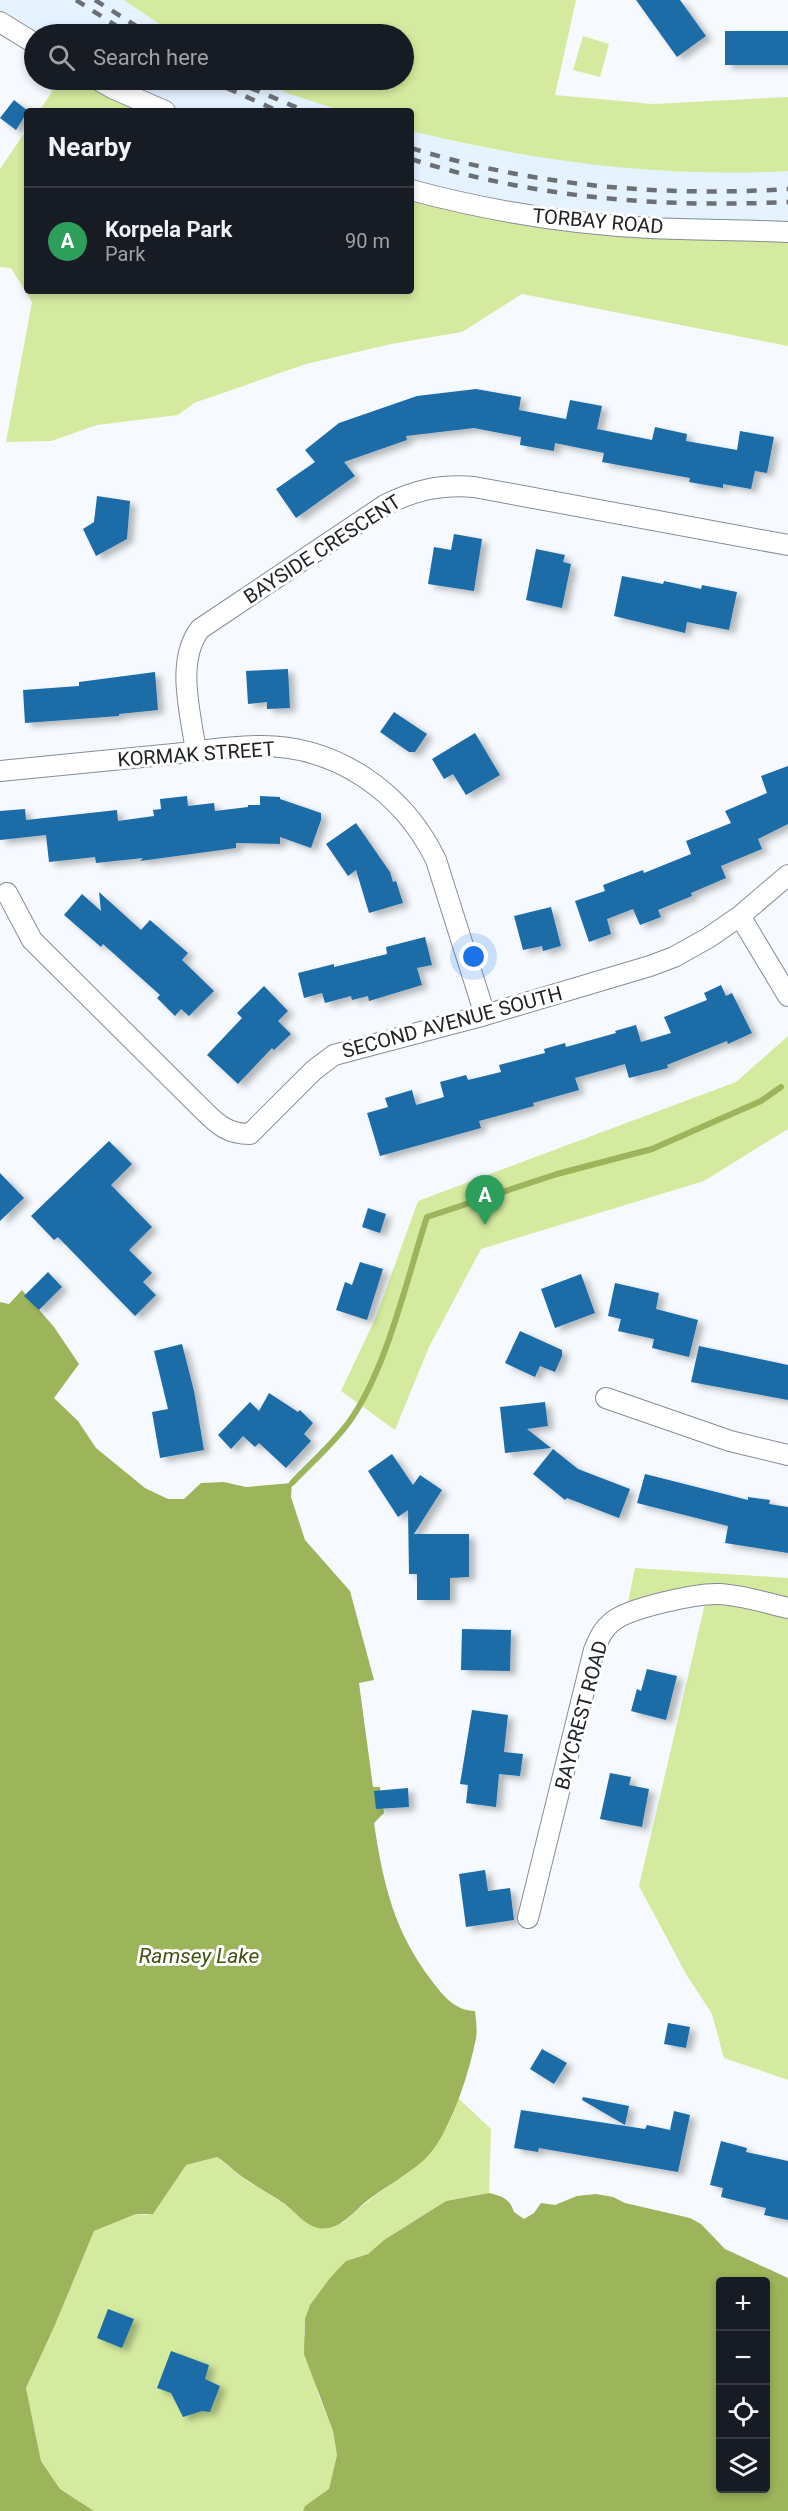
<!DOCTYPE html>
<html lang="en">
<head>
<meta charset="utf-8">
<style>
  body { margin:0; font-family:Roboto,sans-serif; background:#20242c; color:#f1f3f6 }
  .controls { position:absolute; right:18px; bottom:18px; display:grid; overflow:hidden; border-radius:6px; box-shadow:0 3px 9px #0003 }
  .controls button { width:54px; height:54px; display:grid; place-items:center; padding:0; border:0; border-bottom:2px solid #363941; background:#171b24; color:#f1f3f6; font:30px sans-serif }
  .you { position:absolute; left:474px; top:957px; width:21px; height:21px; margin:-15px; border:4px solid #fff; border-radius:50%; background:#1a73e8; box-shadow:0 0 0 9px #1a73e833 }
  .badge { display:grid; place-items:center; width:39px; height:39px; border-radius:50%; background:#1a73e8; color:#fff; font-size:20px; font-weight:700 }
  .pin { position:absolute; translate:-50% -50px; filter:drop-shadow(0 2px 3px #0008) }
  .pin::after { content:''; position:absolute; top:32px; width:21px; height:18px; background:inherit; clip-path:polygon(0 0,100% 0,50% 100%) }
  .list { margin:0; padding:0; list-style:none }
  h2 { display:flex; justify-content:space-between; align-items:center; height:78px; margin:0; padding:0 24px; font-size:26px }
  h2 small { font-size:20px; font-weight:400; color:#9ea1a6 }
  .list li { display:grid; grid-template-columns:39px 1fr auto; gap:18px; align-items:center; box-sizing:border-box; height:108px; padding:0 24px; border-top:2px solid #363941 }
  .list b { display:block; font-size:22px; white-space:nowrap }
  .list p { margin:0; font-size:20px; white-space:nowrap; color:#9ea1a6 }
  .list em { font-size:20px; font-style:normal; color:#9ea1a6 }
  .icon { flex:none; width:33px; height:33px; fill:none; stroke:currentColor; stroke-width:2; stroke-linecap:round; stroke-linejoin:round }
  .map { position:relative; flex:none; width:788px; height:2511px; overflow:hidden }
  .search { position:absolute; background:#171b24; box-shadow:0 3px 9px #0003; left:24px; top:24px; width:390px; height:66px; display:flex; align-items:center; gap:15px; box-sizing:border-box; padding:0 21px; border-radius:33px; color:#9ea1a6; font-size:22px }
  .panel { position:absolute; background:#171b24; box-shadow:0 3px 9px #0003; left:24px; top:108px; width:390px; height:186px; border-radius:6px }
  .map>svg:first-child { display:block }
  .built { fill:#e5f2ff }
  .green { fill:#d4ea9e }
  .water { fill:#9cb45a; fill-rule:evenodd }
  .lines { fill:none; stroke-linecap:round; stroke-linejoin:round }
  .stream { stroke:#9cb45a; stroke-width:6 }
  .building { fill:#1c6ca7; filter:url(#shadow) }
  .minor-casing { stroke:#838d96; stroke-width:22 }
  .minor { stroke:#fff; stroke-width:20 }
  .rail { stroke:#6c7074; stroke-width:4.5; stroke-dasharray:10 10; stroke-linecap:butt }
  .labels { text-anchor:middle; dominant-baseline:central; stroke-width:6; stroke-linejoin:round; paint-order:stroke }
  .street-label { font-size:20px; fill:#202427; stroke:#fff }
  .water-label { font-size:21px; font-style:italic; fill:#435211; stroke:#fff }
</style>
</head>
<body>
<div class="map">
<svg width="788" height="2511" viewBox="0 0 788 2511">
  <defs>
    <filter id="shadow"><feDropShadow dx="6" dy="4" stdDeviation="3" flood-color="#0004"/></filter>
  </defs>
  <rect width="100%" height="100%" fill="#f6fafe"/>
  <path class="built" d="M0 0H124L174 34H34L0 20Z
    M101 80H260L289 94 343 111H169Z
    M411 131 474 146 531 156 650 169 759 172 788 171V230L650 227 411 189Z"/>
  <path class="green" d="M124 0H576L555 95 653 104 788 97V171C662 178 533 161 411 131V111H343L289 94 260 80H404V34H174Z
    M583 36 609 44 600 77 573 70Z
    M60 80H101L169 111H39Z
    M27 129V291H411V189L516 212 788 230V346L522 294 462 332 391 344 306 364 194 403 178 415 97 425 51 441 6 442 32 302 11 268 0 267V169Z
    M788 1036V1129L704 1181 481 1249 429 1347 395 1430 341 1391 376 1317 418 1201 736 1082Z
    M635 1568 788 1578V2080L724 2058 712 2014 686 1974 639 1886 707 1595 626 1612Z
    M458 2098 491 2129 489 2193 446 2201 384 2240 368 2254 346 2261 305 2319 304 2334 318 2393 333 2431 337 2455 329 2490 305 2506 303 2511H94L60 2489 41 2461 26 2388 55 2325 94 2231 136 2214 147 2215 186 2165 217 2157 247 2181 285 2204 303 2220 343 2223C374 2193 414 2171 441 2136 450 2125 454 2111 458 2098Z"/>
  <path class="water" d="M22 1290 54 1327 79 1364 54 1398 78 1421 96 1448 145 1488 168 1499H184L201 1483 224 1482 246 1487 292 1483 291 1497 305 1540 350 1591 374 1680 359 1683 373 1787H380L384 1813 374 1823C383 1883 394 1932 432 1981 443 1996 456 2011 475 2011 476 2021 478 2033 475 2043 468 2076 449 2137 424 2160 407 2175 386 2186 368 2200 354 2211 339 2232 318 2228 305 2225 295 2212 285 2204 274 2196 261 2190 250 2182 238 2175 229 2165 217 2157L186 2165 153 2214H136L94 2231 55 2325 26 2388 41 2461 60 2489 94 2511H0V1302L9 1304Z
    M489 2193C502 2196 510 2199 514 2212L524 2219 534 2213 541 2203 555 2205 577 2196 596 2194 613 2197 625 2203 690 2218 701 2224 725 2249 788 2278V2511H303L305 2506 329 2489 337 2455 333 2431 304 2354 305 2319 310 2305 330 2278 346 2261 368 2254 384 2240 446 2201ZM720 2282H766V2488H720Z"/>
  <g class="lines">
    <path class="stream" d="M292 1483C311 1463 333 1444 349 1422 387 1369 406 1281 427 1217L557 1174 652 1149 761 1101 781 1087"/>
  </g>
  <path class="building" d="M636 0H680L706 36 677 57Z
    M725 31H788V65H725Z
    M14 100 28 111 16 130 0 118Z
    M476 389 521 397 519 410 566 419 570 400 602 406 597 429 652 440 655 427 687 434 686 441 737 450 740 431 774 437 767 473 755 471 751 489 723 484V488L689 482 690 478 602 462 604 453 555 443 554 451 520 445 521 437 474 428 406 436 407 440 344 462 355 476 296 518 276 489 315 462 305 450 339 423 417 396Z
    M97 496 130 501 127 539 96 556 83 529 94 522Z
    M454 534 482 539 474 591 428 584 434 547 451 550Z
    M536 549 565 555 563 562 571 564 562 608 526 600Z
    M622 576 663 584 664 581 701 589 702 585 737 592 729 630 687 622 685 633 614 616Z
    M288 669 290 708 267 709V702L248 704 246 671Z
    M155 672 158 710 119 714V716L25 723 23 690 79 686V682Z
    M394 712 427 734 415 752H409L380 732Z
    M475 733 500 775 466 795 453 774 444 779 432 759Z
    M788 766V824L758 839 762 849 721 866 726 878 691 893 692 896 658 910 661 917 640 925 633 909 607 919 611 934 589 942 575 901 605 891 603 885 643 870 644 873 691 854 686 841 731 823 725 811 767 793 761 776Z
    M187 796 188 806 214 803 215 811 248 807V805H260V796L280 797V799L321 813V820L311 848 280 837V844L236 843V848L140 861 143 858 96 863 95 857 49 862 46 835 0 840V811L25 809 26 820 117 810 118 821 154 816 153 810 161 809 160 799Z
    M356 823 390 872 393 882 396 881 403 903 369 913 356 870 348 876 326 844Z
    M99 892 141 930 150 920 188 953 182 960 214 991 189 1016 181 1009 175 1016 157 998 160 995 103 944 101 947 64 915 82 894 101 911Z
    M551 907 561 946 543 951 542 946 523 950 514 916Z
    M425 937 432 965 417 968 422 985 369 1001 368 996 352 1000 351 996 325 1003 322 993 304 998 298 973 334 964V967L387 954 386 947Z
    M721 985 726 996 732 993 752 1033 728 1044 727 1041 667 1065 668 1068 629 1078 625 1064 575 1078 579 1090 533 1103 534 1106 479 1121 481 1128 380 1156 367 1113 388 1107 385 1098 412 1090 416 1105 444 1097 440 1082 466 1075 468 1080 501 1072 499 1065 545 1053 544 1049 565 1043 566 1047 616 1033 615 1031 636 1025 641 1042 671 1033 664 1017 707 1000 704 993Z
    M264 986 288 1011 278 1021 291 1034 274 1050 272 1048 238 1084 207 1055 242 1018 237 1013Z
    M109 1141 132 1164 111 1185 152 1227 129 1250 152 1273 143 1282 156 1295 135 1316 58 1237 54 1240 31 1216Z
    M0 1173 24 1198 0 1221Z
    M368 1208 386 1214 380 1233 362 1227Z
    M360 1262 383 1269 367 1320 336 1310 345 1282 352 1285Z
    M48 1272 62 1287 39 1310 24 1296Z
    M581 1274 595 1313 555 1328 541 1289Z
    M615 1283 659 1293 656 1309 698 1320 689 1357 652 1348 654 1339 618 1331 621 1319 608 1316Z
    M520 1331 562 1350V1356L555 1372 540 1366 535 1377 505 1363Z
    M182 1344 194 1391 204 1450 160 1458 152 1412 168 1409 154 1351Z
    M699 1346 788 1365V1400L691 1382Z
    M269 1393 298 1412 300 1410 313 1423 304 1434 311 1441 286 1468 259 1443 255 1447 243 1436 231 1449 218 1435 250 1402 259 1411Z
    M545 1402 548 1426 527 1429 551 1448 505 1453 500 1407Z
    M553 1449 578 1469 630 1489 619 1518 567 1498 565 1500 533 1474Z
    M392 1454 413 1485 420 1475 442 1490 414 1534H469V1577L450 1578V1600H417V1574H409L408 1510 398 1517 368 1471Z
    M645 1474 748 1500V1497L770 1500 769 1504 788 1507V1553L725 1543 728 1526 637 1503Z
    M462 1629 511 1630 510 1671 461 1670Z
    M647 1669 677 1676 666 1720 631 1711 637 1689 641 1691Z
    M472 1710 508 1715 504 1752 523 1754 520 1776 499 1774 496 1807 466 1803 468 1785 460 1784Z
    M610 1773 631 1777 629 1785 649 1789 642 1827 600 1819Z
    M408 1788 409 1807 376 1809 374 1791Z
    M485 1870 488 1891 510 1888 514 1920 466 1927 459 1874Z
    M668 2023 690 2027 686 2048 664 2044Z
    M542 2049 567 2063 554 2084 530 2069Z
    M583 2097 629 2106 625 2125 582 2100Z
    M521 2110 645 2129 647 2125 670 2130 674 2111 690 2115 678 2172 539 2148 538 2152 514 2148Z
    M721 2141 747 2148 746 2152 788 2161V2220L764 2215 766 2208 721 2197 723 2188 710 2185Z
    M108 2309 134 2319 122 2348 97 2338Z
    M171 2351 209 2365 205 2379 220 2386 210 2412 202 2411 183 2417 171 2393 157 2388Z"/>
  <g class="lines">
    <g class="minor-casing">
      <path id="minor" d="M0 22 34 43
        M98 80 114 89 165 111
        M411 190C489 211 570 224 651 228 696 230 742 230 788 232
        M196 752C191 714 175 662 200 629L385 505C415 490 441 484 474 487L788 545
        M0 771C54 766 109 760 163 755 195 752 227 746 259 746 336 745 403 792 436 860L485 1015
        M7 893 32 940 203 1110C218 1125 228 1134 250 1134L314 1070 334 1055 485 1015 650 966 674 957 708 938 740 916 788 875
        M740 916 788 996
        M606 1398 730 1441 788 1455
        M528 1918 594 1650C599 1639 602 1630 612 1622 628 1608 697 1593 719 1594 742 1595 766 1603 788 1608"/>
    </g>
    <use href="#minor" class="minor"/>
    <path class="rail" d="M76 0 129 34
      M95 0 149 34
      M209 80 278 111
      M232 80 305 111
      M411 148C534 186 660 197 788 189
      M411 159C533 198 661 208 788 202"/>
  </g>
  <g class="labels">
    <g class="street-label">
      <text transform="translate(598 221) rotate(5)">TORBAY ROAD</text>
      <text transform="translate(322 549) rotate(-33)">BAYSIDE CRESCENT</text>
      <text transform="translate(196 754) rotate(-4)">KORMAK STREET</text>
      <text transform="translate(452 1022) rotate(-15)">SECOND AVENUE SOUTH</text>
      <text transform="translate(581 1715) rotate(-75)">BAYCREST ROAD</text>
    </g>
    <g class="water-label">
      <text x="199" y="1956">Ramsey Lake</text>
    </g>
  </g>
</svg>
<div class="controls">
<button>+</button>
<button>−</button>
<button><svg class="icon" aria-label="locate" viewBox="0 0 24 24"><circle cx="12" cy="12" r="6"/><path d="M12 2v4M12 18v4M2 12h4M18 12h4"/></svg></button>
<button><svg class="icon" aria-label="layers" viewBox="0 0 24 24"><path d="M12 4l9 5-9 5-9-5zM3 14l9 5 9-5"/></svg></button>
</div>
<div class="you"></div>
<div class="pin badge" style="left:485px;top:1225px;background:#2e9e5b">A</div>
<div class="search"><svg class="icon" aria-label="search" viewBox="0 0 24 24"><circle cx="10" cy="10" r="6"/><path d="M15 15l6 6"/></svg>Search here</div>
<section class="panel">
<h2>Nearby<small></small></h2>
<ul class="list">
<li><span class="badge" style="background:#2e9e5b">A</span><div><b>Korpela Park</b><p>Park</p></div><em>90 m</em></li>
</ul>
</section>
</div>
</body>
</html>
